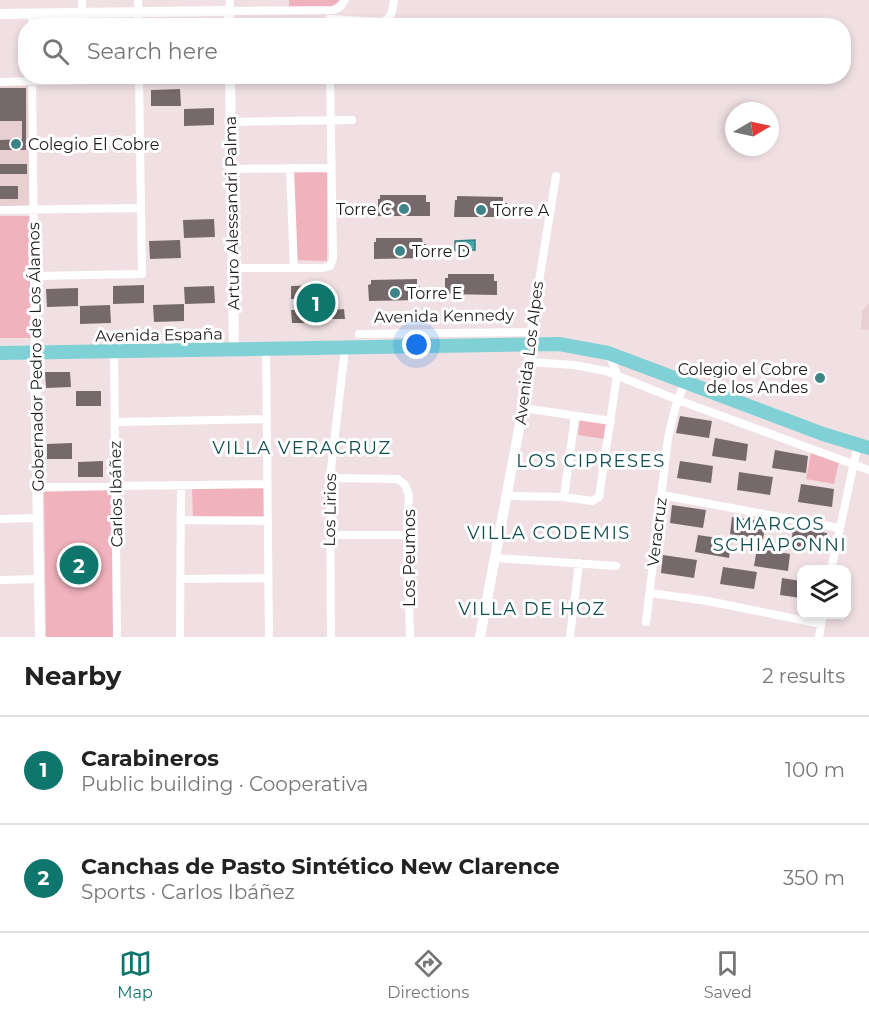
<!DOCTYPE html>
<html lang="en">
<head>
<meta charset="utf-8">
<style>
  body { margin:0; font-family:Montserrat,sans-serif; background:#f6f6f6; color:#222 }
  .controls { position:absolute; right:18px; bottom:18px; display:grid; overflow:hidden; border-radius:12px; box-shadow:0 3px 9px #0003 }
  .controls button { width:54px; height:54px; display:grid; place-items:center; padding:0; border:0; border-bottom:2px solid #e0e0e0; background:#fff; color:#222; font:30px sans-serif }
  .compass { position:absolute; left:725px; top:102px; width:54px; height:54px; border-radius:50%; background:#fff; box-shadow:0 3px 9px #0003; rotate:81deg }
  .you { position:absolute; left:417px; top:345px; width:21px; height:21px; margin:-15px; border:4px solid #fff; border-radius:50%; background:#1a73e8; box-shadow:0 0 0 9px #1a73e833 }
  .badge { display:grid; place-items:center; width:39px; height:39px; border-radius:50%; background:#0f766e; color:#fff; font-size:20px; font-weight:700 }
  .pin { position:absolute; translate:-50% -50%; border:3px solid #fff; box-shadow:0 2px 6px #0006 }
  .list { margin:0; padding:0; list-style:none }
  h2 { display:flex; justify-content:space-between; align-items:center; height:78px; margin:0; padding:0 24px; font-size:26px }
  h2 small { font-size:20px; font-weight:400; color:#767676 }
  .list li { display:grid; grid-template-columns:39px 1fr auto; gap:18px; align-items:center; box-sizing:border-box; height:108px; padding:0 24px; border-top:2px solid #e0e0e0 }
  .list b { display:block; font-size:22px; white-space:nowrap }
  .list p { margin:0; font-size:20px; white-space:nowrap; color:#767676 }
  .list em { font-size:20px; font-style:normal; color:#767676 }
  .icon { flex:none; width:33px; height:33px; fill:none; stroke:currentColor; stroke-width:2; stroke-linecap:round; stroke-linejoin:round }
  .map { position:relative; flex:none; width:869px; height:637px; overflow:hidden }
  .search { position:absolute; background:#fff; box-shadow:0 3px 9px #0003; left:18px; right:18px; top:18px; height:66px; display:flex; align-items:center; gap:15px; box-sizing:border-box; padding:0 21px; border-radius:24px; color:#767676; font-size:22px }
  .sheet { height:294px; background:#fff }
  nav { display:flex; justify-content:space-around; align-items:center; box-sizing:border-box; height:84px; border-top:2px solid #e0e0e0; background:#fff; font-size:16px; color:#767676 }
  nav a { display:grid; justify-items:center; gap:3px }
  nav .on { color:#0f766e }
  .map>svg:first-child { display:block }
  .built { fill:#e7cfd2 }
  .green { fill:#f0b2bc }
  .water { fill:#42a8ad; stroke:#387e82; stroke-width:1.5 }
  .building { fill:#76696b }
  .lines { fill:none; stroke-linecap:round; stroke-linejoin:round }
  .minor { stroke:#fff; stroke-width:8 }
  .tertiary { stroke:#fff; stroke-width:10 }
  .primary { stroke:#80d1d6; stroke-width:14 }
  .poi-dot { fill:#3c8488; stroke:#fff; stroke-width:2 }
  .labels { text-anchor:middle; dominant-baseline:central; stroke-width:6; stroke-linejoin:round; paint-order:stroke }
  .poi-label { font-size:16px; fill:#211b1c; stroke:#fff; text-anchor:start }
  .street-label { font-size:16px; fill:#211b1c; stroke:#fff }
  .neighbourhood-label { font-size:18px; letter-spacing:1.5px; fill:#104f52; stroke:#fff }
</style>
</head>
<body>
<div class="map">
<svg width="869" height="637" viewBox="0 0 869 637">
  <rect width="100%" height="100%" fill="#f0e0e3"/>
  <path class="built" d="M31 82V206H0V83Z
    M869 303V330L861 329 862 311Z"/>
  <path class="green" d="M289 0H340L332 7H289Z
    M327 169V261L293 260 291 171Z
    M0 216H31L33 338H0Z
    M580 419 613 424 611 440 578 435Z
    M811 453 839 462 834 484 806 479Z
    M266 487 265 516 193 517 192 489Z
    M112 490 114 637H46L44 492Z"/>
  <path class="water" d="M475 240V250L455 251V241Z"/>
  <path class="building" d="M0 88H26V150H0V140L22 139V121H0Z
    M180 89 181 106H151V90Z
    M214 108V125L184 126V109Z
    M0 164H27V174H0Z
    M0 186H18V199H0Z
    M380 195H426V202H430V216H378V199H380Z
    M457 196 503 197V203H507V217H454L455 200H457Z
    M214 219 215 237 184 238 183 220Z
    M376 238H422L423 244H426V258L374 259V242H376Z
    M180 240 181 258 150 259 149 241Z
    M448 274H494V281H497V295L445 294V278H448Z
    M417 279V286H420L421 300 369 301 368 285 371 284V280Z
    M144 285V303L113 304V286Z
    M325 285 326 298 291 299V286Z
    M214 286 215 303 185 304 184 287Z
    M78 288V306L47 307 46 289Z
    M184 304V321L154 322 153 305Z
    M110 305 111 323 80 324V306Z
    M344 309 345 319H331V310Z
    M291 310H304L305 323H292Z
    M45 372H70L71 387 46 388Z
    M76 391H101V406H76Z
    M680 416 712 421 709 438 676 433Z
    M715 438 748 444 746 461 712 456Z
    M72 443V459H47V444Z
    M775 450 808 456 806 473 772 468Z
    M103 461V477H78V462Z
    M680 461 713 466 711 483 677 478Z
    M739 472 773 477 770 495 737 490Z
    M801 484 834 489 832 507 798 502Z
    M672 505 706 510 703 528 670 523Z
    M732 517 766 522 763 539 730 534Z
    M793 528 827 533 824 551 791 546Z
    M698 535 731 540 729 558 695 552Z
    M757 548 790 554 788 571 754 566Z
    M663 555 697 560 694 578 661 573Z
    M723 567 757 572 754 589 720 584Z
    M782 578 801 581V598L780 595Z"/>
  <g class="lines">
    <path class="minor" d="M138 0V26
      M230 0 229 11 333 10 340 7 345 0
      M82 13V0
      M32 14V26
      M329 19 382 22C393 18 392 10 394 0
      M32 76 35 353
      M0 82 139 79
      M230 122 352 120
      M33 142 140 140
      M290 168 294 268
      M231 169 331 168
      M0 210 141 208
      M233 268H323L330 266 333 259 330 76
      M34 276 142 274 139 76
      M359 334 530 332
      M530 337 556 176
      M266 349 269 637
      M114 352 117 637
      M530 362 574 365 606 371 678 400 869 470
      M523 408 611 421
      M115 422 267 419
      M330 478 398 479 405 485 409 495 407 535 410 637
      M37 487 267 484
      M662 495 839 528
      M507 496 564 497 592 501 599 497 617 375 609 354
      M564 497 575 416
      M0 519 38 518
      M181 520 268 521
      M329 535H407
      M496 558 616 566
      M831 570 858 444
      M180 579 268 578
      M0 580 39 579
      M650 593 708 601 821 624
      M646 622 668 438 676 405 685 382
      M180 637 181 485
      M331 637 330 478 345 348
      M570 637 579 563
      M819 637 823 614"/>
    <path class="tertiary" d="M0 14 229 11V26
      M230 76 234 350
      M35 353 40 637
      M480 637 523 408 529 368 530 343"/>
    <path class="primary" d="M0 353 559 344 608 353 823 434 869 448"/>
  </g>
  <g class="poi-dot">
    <circle cx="16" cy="144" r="6"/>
    <circle cx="404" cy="209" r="6"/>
    <circle cx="481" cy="210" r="6"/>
    <circle cx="400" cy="251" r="6"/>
    <circle cx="395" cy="293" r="6"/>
    <circle cx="820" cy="378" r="6"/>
  </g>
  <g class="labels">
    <g class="poi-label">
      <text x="28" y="144">Colegio El Cobre</text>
      <text x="392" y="209" text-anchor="end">Torre C</text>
      <text x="493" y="210">Torre A</text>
      <text x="412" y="251">Torre D</text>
      <text x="407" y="293">Torre E</text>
      <text x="808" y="369" text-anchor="end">Colegio el Cobre<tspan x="808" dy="18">de los Andes</tspan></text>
    </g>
    <g class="street-label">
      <text transform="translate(232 213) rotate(-91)">Arturo Alessandri Palma</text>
      <text transform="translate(444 316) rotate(-1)">Avenida Kennedy</text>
      <text transform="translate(159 335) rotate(-1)">Avenida España</text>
      <text transform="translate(529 353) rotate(-83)">Avenida Los Alpes</text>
      <text transform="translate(36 357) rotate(-91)">Gobernador Pedro de Los Álamos</text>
      <text transform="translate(116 494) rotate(-91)">Carlos Ibáñez</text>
      <text transform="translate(330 510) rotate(-89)">Los Lirios</text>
      <text transform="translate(657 532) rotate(-83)">Veracruz</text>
      <text transform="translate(409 558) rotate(-90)">Los Peumos</text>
    </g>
    <g class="neighbourhood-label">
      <text x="302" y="448">VILLA VERACRUZ</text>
      <text x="591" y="461">LOS CIPRESES</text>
      <text x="780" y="524">MARCOS<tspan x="780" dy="21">SCHIAPONNI</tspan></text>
      <text x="549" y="533">VILLA CODEMIS</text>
      <text x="532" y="609">VILLA DE HOZ</text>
    </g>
  </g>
</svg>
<div class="controls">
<button><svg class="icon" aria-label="layers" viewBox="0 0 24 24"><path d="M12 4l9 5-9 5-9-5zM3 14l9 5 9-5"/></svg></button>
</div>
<svg class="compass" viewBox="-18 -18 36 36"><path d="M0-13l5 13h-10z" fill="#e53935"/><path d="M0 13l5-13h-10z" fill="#767676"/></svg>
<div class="you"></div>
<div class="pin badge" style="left:316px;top:303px">1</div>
<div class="pin badge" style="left:79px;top:565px">2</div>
<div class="search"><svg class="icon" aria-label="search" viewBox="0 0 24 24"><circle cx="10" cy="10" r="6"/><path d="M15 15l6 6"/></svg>Search here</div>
</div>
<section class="sheet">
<h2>Nearby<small>2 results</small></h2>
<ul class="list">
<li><span class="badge">1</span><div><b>Carabineros</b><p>Public building · Cooperativa</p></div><em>100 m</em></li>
<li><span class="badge">2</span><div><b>Canchas de Pasto Sintético New Clarence</b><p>Sports · Carlos Ibáñez</p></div><em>350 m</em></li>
</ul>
</section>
<nav>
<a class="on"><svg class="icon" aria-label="map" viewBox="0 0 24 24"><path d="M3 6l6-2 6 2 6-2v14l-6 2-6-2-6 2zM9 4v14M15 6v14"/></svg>Map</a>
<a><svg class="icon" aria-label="directions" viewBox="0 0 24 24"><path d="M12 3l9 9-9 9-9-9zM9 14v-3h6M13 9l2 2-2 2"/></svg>Directions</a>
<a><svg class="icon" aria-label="saved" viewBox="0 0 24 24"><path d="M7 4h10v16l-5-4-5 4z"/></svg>Saved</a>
</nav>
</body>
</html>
